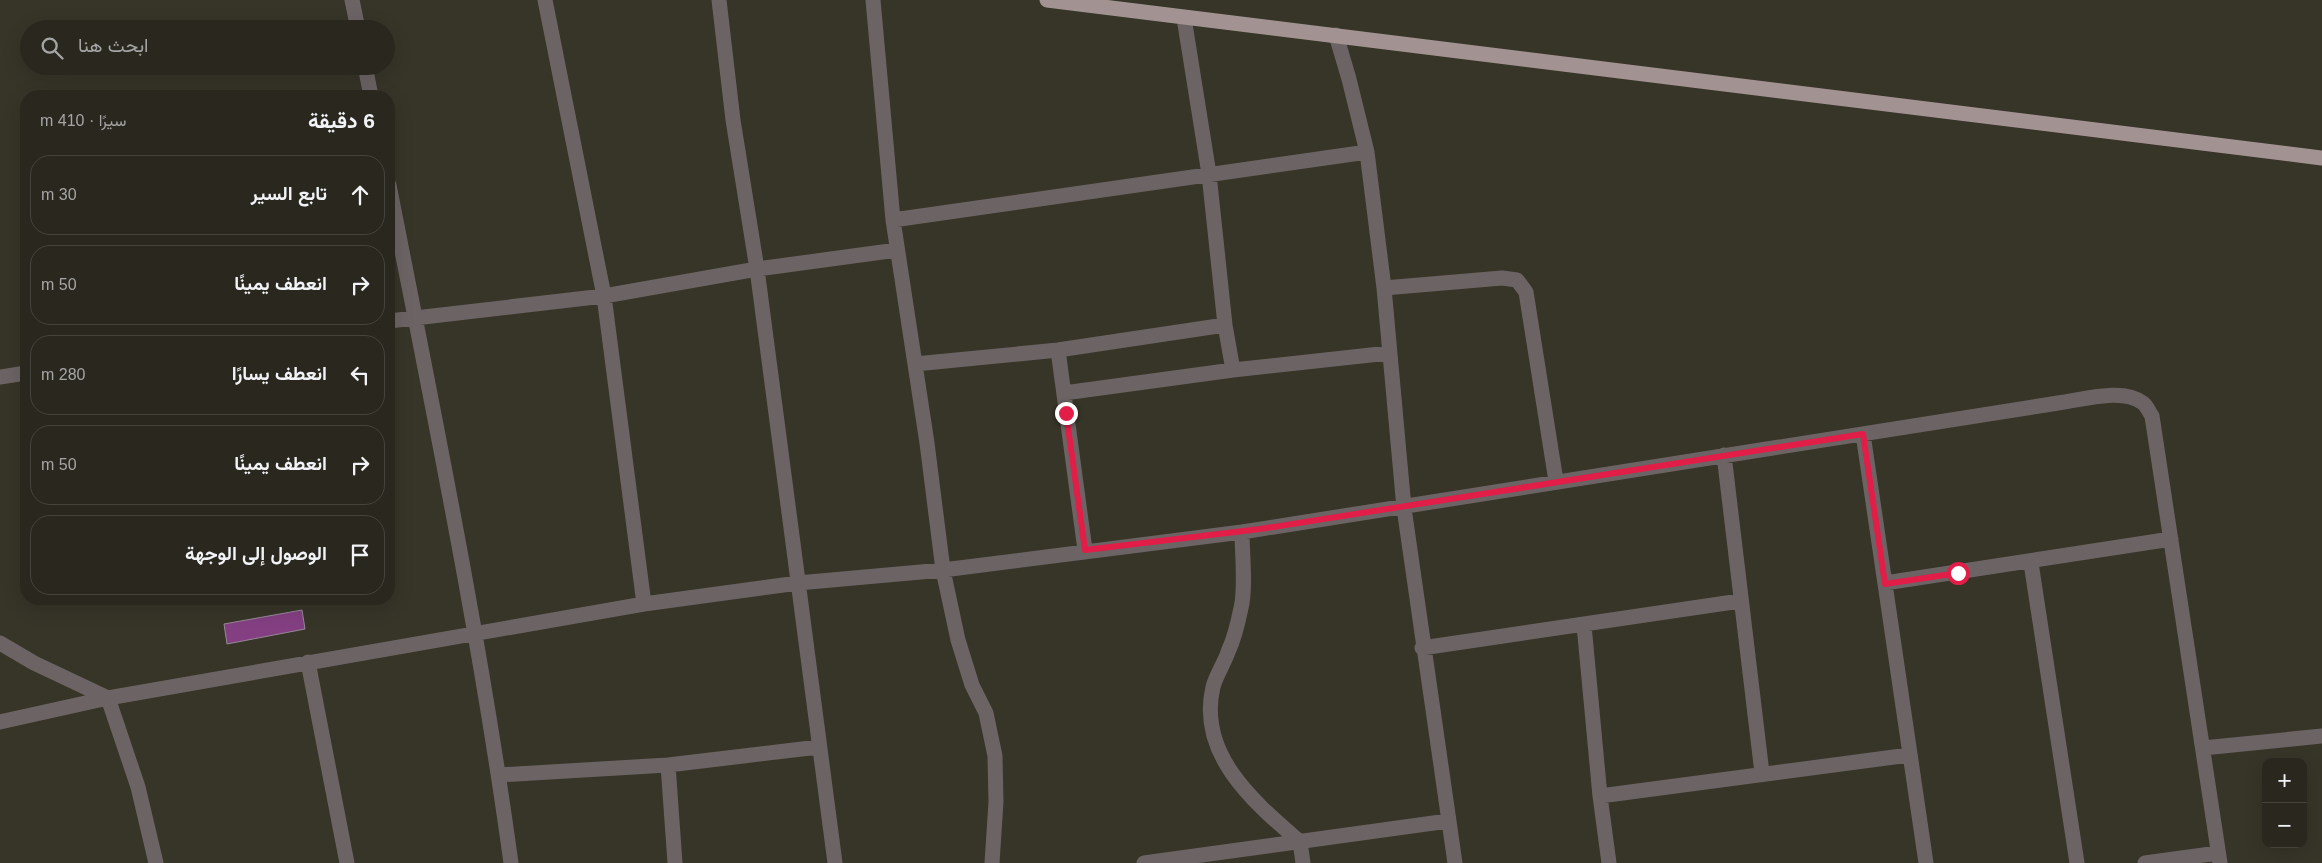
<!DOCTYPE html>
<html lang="ar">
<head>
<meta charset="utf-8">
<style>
  body { margin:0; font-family:Arial,Vazirmatn,sans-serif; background:#35332b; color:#f1f3f6; direction:rtl }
  .controls { position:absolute; right:15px; bottom:15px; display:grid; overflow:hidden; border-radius:10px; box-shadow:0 5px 20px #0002 }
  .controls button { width:45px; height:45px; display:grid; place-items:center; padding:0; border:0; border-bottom:1px solid #45443c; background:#29271e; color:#f1f3f6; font:25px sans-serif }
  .stop { position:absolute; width:15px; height:15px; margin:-11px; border:4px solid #e11d48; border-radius:50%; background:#fff }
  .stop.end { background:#e11d48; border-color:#fff; box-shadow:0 1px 5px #0008 }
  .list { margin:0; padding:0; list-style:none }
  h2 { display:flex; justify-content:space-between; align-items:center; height:65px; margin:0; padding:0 20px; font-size:21px }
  h2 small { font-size:16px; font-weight:400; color:#a5a5a4 }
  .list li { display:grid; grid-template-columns:32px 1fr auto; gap:15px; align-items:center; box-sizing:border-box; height:80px; margin:0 10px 10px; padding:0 10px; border:1px solid #45443c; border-radius:20px }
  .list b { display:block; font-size:19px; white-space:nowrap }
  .list em { font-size:16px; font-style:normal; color:#a5a5a4 }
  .icon { flex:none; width:28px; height:28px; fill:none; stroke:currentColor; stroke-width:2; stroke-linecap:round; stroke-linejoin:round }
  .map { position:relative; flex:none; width:2322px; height:863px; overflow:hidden; direction:ltr }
  .search { position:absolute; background:#29271e; box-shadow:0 5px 20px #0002; left:20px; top:20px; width:375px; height:55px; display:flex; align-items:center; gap:12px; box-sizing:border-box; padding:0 18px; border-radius:28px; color:#a5a5a4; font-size:19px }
  .panel { position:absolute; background:#29271e; box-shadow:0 5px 20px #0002; left:20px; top:90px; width:375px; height:515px; border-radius:20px; direction:rtl }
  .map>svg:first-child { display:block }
  .building { fill:#833f82; stroke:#958a95 }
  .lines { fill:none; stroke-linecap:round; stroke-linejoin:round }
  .minor { stroke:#6c6464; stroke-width:15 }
  .major { stroke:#a29392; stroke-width:15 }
  .route { stroke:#e11d48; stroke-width:6 }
</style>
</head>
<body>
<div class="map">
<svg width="2322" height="863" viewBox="0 0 2322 863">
  <rect width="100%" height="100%" fill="#373428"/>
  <path class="building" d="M302 610 305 629 227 644 224 624Z"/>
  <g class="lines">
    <path class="minor" d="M352 0 358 29
      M545 0 604 296 644 604
      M719 0 733 120 757 269 835 863
      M873 0 893 220 927 443 943 570 958 640 972 685 986 713 995 756 996 802 992 863
      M1184 18 1209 174 1225 325 1233 370
      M1336 35 1349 79 1367 152 1384 288 1404 508 1455 863
      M365 66 371 96
      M389 185C433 410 480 636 511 863
      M893 220 1367 152
      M1384 288 1502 278 1517 280 1526 292 1556 481
      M389 321 604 296 757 269 897 250
      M1058 350 1085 550
      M915 364 1058 350 1225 325
      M0 377 26 373
      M1064 393 1233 370 1389 353
      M1863 434 1926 863
      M1724 455 1762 773
      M1242 532C1242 553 1246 589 1241 608 1238 623 1234 639 1228 652 1224 664 1216 675 1213 687 1197 755 1255 803 1300 842L1303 863
      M2031 563 2077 863
      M1885 583 2171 539
      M1584 625 1600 796 1609 863
      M0 643 34 663 108 698 138 787 156 863
      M1422 648 1740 601
      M308 662 347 863
      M0 722 108 698 644 604 798 583 943 570 1242 532 2058 403C2083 400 2122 387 2143 403 2147 406 2149 412 2152 416L2220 863
      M2203 748 2322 736
      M668 765 675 863
      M499 775 668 765 819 747
      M1600 796 1909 755
      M1144 863 1448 821
      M2145 863 2218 853"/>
    <path class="major" d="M1047 0 2322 158"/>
  </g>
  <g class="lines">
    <path class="route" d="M1066 413 1085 550 1260 529 1863 434 1885 584 1958 573"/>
  </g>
</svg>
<div class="controls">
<button>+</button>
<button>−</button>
</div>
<div class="stop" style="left:1958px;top:573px"></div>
<div class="stop end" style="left:1066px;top:413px"></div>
<div class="search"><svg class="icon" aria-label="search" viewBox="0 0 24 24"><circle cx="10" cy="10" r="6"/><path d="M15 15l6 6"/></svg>ابحث هنا</div>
<section class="panel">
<h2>6 دقيقة<small>سيرًا · 410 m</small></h2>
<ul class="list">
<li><svg class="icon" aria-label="ahead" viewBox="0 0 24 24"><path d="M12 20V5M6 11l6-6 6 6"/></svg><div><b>تابع السير</b></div><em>30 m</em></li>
<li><svg class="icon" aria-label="right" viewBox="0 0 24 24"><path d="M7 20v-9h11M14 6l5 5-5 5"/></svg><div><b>انعطف يمينًا</b></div><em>50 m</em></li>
<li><svg class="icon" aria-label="left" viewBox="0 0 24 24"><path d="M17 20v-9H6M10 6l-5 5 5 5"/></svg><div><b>انعطف يسارًا</b></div><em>280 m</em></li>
<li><svg class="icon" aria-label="right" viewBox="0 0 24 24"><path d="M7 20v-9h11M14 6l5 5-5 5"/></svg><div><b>انعطف يمينًا</b></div><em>50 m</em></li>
<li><svg class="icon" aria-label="arrive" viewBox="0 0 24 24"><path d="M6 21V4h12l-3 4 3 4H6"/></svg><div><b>الوصول إلى الوجهة</b></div></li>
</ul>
</section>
</div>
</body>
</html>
